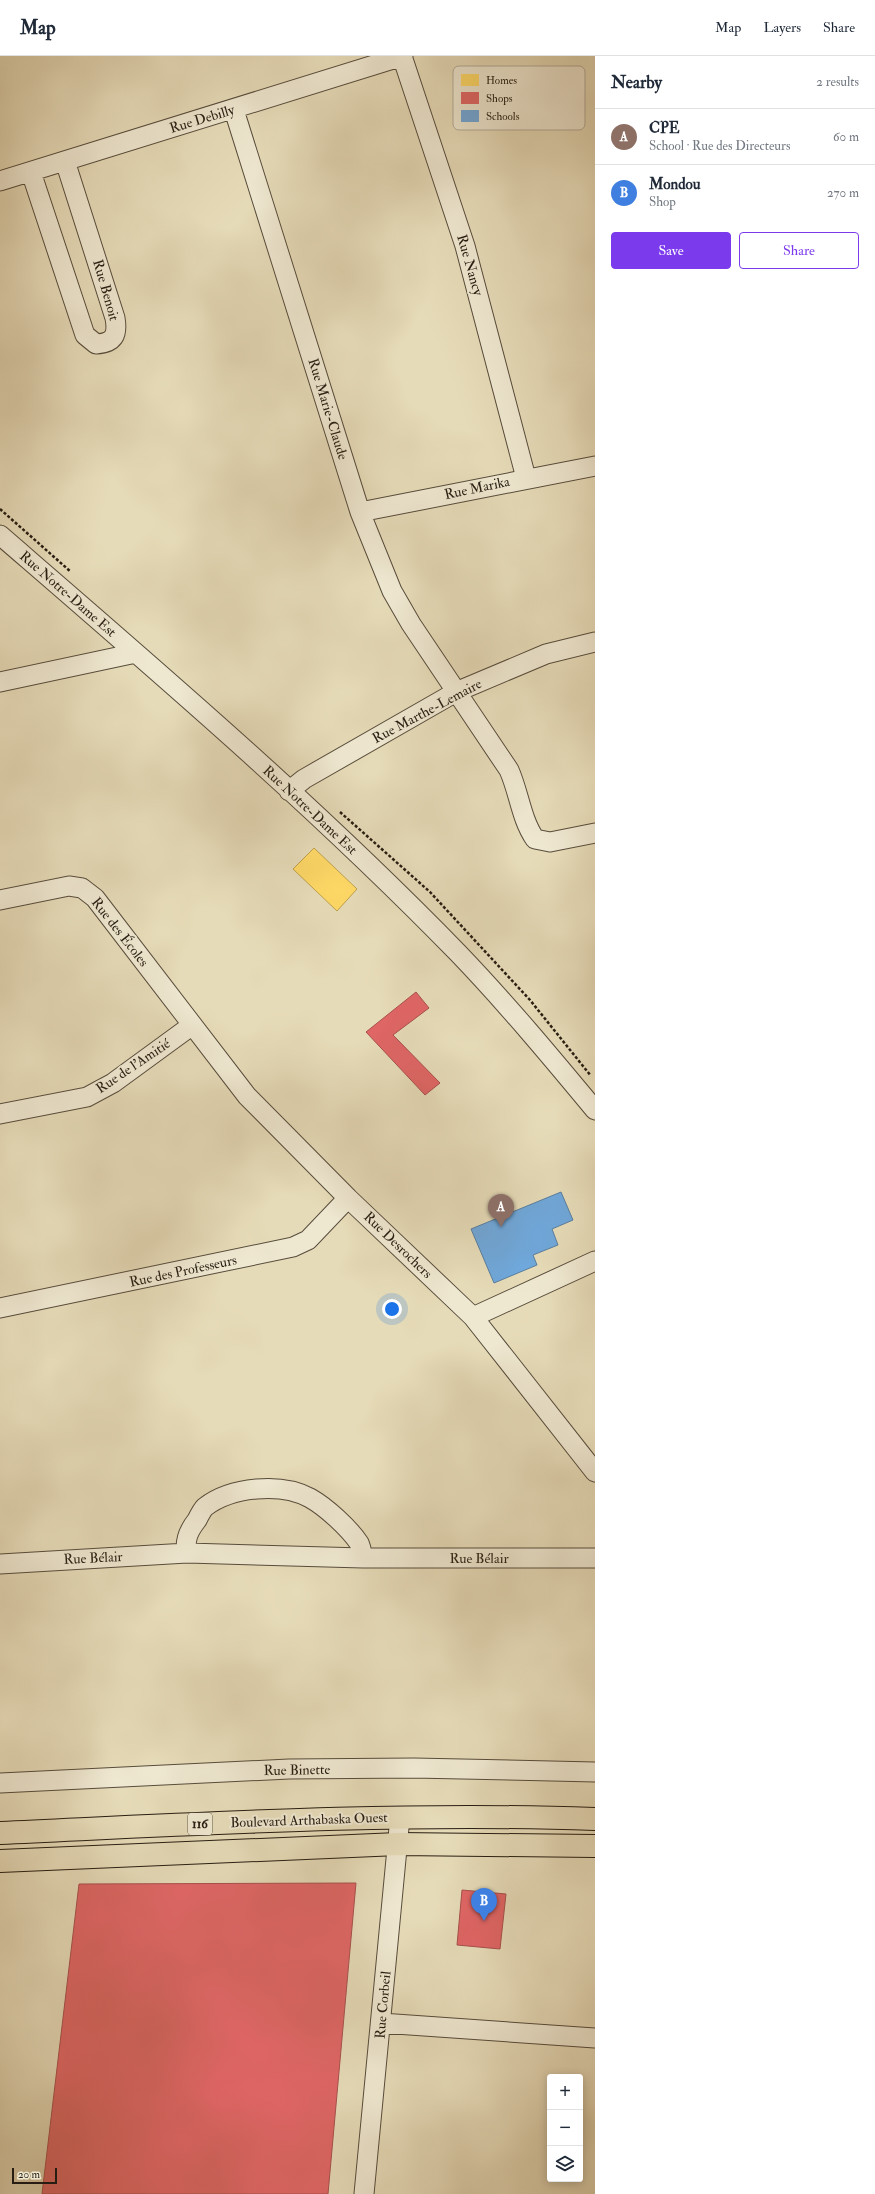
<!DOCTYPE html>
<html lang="en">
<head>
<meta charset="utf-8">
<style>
  body { margin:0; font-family:"IM FELL Double Pica",serif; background:#f2f2f3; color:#1f2937 }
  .controls { position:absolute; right:12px; bottom:12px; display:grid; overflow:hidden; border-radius:4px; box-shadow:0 2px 10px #0003 }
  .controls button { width:36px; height:36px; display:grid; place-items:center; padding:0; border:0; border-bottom:1px solid #e0e1e3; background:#fff; color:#1f2937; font:20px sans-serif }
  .scale { position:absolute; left:12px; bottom:10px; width:45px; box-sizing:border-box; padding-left:4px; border:2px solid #271d12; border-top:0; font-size:11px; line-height:14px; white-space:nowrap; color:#271d12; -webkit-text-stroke:3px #efe8d1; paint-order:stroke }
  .you { position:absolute; left:392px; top:1253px; width:14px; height:14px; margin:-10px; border:3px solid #fff; border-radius:50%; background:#1a73e8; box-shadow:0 0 0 6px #1a73e833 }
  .badge { display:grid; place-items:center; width:26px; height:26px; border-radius:50%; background:#7c3aed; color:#fff; font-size:13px; font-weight:700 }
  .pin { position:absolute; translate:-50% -33px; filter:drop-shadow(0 1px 2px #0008) }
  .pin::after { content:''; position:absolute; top:21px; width:14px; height:12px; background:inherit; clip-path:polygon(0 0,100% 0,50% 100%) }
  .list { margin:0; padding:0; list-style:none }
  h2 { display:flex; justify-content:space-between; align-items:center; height:52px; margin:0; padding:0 16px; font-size:17px }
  h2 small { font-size:13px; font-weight:400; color:#747a83 }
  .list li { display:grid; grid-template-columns:26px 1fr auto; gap:12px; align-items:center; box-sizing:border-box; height:56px; padding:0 16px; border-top:1px solid #e0e1e3 }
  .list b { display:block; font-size:15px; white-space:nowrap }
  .list p { margin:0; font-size:13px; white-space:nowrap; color:#747a83 }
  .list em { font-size:13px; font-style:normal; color:#747a83 }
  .actions { display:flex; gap:8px; padding:12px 16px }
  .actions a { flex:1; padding:9px 0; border:1px solid #7c3aed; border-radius:4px; text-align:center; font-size:14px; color:#7c3aed }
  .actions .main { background:#7c3aed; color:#fff }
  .icon { flex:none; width:22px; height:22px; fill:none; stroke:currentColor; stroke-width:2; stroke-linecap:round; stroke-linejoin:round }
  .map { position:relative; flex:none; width:595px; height:2138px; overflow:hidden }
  header { display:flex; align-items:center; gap:24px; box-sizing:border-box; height:56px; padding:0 20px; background:#fff; border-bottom:1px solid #e0e1e3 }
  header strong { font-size:19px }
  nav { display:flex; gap:22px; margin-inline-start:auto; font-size:14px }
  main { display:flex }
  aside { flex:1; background:#fff }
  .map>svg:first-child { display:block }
  .homes { fill:#ffd966; stroke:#bea14d }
  .shops { fill:#e06666; stroke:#a8504d }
  .schools { fill:#6fa8dc; stroke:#597e9f }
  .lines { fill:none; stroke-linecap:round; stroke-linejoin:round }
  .minor-casing { stroke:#574c3c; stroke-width:21 }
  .major-casing { stroke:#271d12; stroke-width:24 }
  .path { stroke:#271d12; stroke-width:2.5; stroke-dasharray:3 2; stroke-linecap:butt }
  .minor { stroke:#efe8d1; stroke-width:19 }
  .major { stroke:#e6dbb8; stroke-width:22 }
  .labels { text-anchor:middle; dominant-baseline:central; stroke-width:4; stroke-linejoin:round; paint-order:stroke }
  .shield { fill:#efe8d1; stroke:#635a4b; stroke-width:1 }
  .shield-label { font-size:13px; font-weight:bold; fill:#271d12 }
  .street-label { font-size:14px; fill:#271d12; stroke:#efe8d1 }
  .key { fill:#efe8d1; stroke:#b3ab98; stroke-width:1 }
  .key-label { font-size:11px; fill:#271d12 }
</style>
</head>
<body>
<header>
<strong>Map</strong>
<nav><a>Map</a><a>Layers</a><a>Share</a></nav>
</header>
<main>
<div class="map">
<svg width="595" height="2138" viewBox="0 0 595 2138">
  <rect width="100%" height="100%" fill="#e6dbb8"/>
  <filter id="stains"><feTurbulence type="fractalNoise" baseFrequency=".005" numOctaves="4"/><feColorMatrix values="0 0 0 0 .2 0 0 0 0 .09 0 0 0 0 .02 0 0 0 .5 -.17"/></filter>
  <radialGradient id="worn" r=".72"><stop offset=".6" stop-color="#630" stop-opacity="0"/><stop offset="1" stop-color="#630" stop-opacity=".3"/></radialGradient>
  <path class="homes" d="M314 792 357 833 337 855 293 813Z"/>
  <path class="shops" d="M416 936 429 952 393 979 440 1027 425 1039 366 976Z
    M356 1827 328 2138H42L79 1828Z
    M462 1834 506 1838 500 1893 457 1889Z"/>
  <path class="schools" d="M561 1136 573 1164 552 1173 558 1189 533 1199 537 1209 494 1227 471 1173Z"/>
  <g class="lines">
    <g class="minor-casing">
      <path id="minor" d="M402 0 465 190 526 422
        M234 54 360 456 392 535 411 568 509 714C519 736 521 763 535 783L550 786 595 777
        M31 116 85 279 96 288C114 287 118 279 115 262L65 105
        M0 125 403 0
        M360 456 595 410
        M0 479C156 614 314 749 458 897 506 947 551 1001 595 1054
        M0 626 136 597
        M289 735 304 723 456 636 546 598 595 586
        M0 844 69 830 82 832 95 842 247 1040 348 1142 473 1261 595 1416
        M0 1058 87 1041 113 1027 191 970
        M0 1252 293 1191 308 1184 348 1142
        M473 1261 595 1205
        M187 1497C184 1484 189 1474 197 1464 199 1460 202 1454 205 1451 231 1431 281 1426 310 1442 326 1451 349 1472 359 1487 361 1491 362 1497 363 1502
        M0 1508 187 1497 363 1502H595
        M0 1727 289 1713 414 1712 595 1716
        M381 1967 595 1982
        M364 2138 400 1761"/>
    </g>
    <g class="major-casing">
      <path id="major" d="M0 1777C198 1768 396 1756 595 1763
        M0 1805 398 1788 595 1790"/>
    </g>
    <path class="path" d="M0 453 71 516
      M340 756 430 836 530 944 591 1020"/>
    <use href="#minor" class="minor"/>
    <use href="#major" class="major"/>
  </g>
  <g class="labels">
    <rect class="shield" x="188" y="1757" width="24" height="22" rx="3"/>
    <g class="shield-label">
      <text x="200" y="1768">116</text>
    </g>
    <g class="street-label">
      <text transform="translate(202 63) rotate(-17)">Rue Debilly</text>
      <text transform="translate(470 209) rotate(74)">Rue Nancy</text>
      <text transform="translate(106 234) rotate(74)">Rue Benoit</text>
      <text transform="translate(328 353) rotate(73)">Rue Marie-Claude</text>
      <text transform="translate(477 432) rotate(-12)">Rue Marika</text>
      <text transform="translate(68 538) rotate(41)">Rue Notre-Dame Est</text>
      <text transform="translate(427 655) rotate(-28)">Rue Marthe-Lemaire</text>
      <text transform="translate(310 754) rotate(43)">Rue Notre-Dame Est</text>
      <text transform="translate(120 876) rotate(52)">Rue des Écoles</text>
      <text transform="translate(133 1010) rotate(-34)">Rue de l'Amitié</text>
      <text transform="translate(398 1189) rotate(44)">Rue Desrochers</text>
      <text transform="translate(183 1215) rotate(-12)">Rue des Professeurs</text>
      <text transform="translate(93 1502) rotate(-3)">Rue Bélair</text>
      <text x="479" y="1502">Rue Bélair</text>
      <text transform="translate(297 1714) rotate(-1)">Rue Binette</text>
      <text transform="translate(309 1764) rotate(-2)">Boulevard Arthabaska Ouest</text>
      <text transform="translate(383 1949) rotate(-85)">Rue Corbeil</text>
    </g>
  </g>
  <rect x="453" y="10" width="132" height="64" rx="6" class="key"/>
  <rect x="461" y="18" width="18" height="12" fill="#ffd966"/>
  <rect x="461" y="36" width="18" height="12" fill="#e06666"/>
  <rect x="461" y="54" width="18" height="12" fill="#6fa8dc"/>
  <g class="key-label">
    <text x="486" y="28">Homes</text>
    <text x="486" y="46">Shops</text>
    <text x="486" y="64">Schools</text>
  </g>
  <rect width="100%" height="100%" filter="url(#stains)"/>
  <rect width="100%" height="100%" fill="url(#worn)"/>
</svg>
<div class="controls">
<button>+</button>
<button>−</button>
<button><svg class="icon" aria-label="layers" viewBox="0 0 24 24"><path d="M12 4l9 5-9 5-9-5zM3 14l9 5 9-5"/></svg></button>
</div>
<div class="scale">20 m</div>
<div class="you"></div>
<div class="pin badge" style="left:501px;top:1171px;background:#8d6e63">A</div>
<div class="pin badge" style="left:484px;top:1865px;background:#3f7fe0">B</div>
</div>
<aside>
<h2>Nearby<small>2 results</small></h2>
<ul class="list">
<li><span class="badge" style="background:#8d6e63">A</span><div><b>CPE</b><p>School · Rue des Directeurs</p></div><em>60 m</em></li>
<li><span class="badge" style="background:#3f7fe0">B</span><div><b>Mondou</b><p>Shop</p></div><em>270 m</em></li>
</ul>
<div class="actions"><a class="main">Save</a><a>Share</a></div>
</aside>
</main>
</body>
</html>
